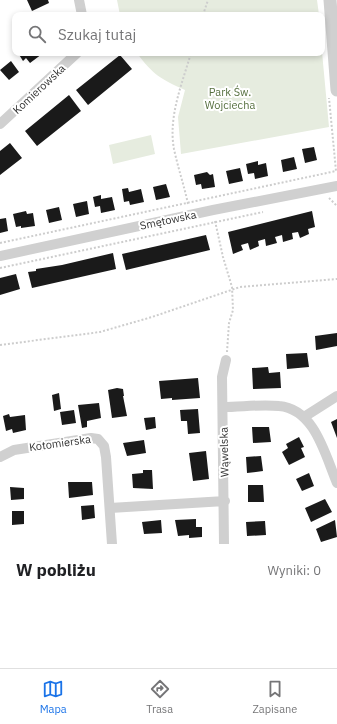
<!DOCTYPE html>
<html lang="pl">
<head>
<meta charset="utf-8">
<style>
  body { margin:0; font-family:"IBM Plex Sans",sans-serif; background:#f2f2f2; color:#202124 }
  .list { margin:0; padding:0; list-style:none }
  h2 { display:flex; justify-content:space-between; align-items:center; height:52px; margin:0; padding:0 16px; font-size:17px }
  h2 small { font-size:13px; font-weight:400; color:#757577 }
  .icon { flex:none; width:22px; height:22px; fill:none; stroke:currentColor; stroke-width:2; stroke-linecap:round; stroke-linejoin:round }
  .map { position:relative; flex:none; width:337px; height:544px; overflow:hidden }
  .search { position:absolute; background:#fff; box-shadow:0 2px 6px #0003; left:12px; right:12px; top:12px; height:44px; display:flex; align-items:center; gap:10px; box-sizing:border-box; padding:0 14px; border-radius:8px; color:#757577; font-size:15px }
  .sheet { height:124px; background:#fff }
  nav { display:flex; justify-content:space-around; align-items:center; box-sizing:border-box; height:56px; border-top:1px solid #e0e0e0; background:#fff; font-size:11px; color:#757577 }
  nav a { display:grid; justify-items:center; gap:2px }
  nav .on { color:#1a73e8 }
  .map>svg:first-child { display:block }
  .green { fill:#e6ecdf }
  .building { fill:#1a1a1a }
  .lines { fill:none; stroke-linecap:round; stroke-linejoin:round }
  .path { stroke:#cdcdcd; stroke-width:2; stroke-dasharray:2 2; stroke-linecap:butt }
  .minor { stroke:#d0d0d0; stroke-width:10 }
  .tertiary { stroke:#d0d0d0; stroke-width:13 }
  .labels { text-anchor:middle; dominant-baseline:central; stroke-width:4; stroke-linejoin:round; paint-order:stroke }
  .street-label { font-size:11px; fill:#333; stroke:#fff }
  .park-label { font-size:11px; fill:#56703f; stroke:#fff }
</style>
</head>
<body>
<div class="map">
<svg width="337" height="544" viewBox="0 0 337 544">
  <rect width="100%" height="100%" fill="#fff"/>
  <path class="green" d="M117 0H317L319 15H120Z
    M322 52 329 127 181 154 178 117 185 90C161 79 153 75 137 53H322Z
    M151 135 155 154 113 164 109 145Z"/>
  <path class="building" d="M27 0H48L49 3 32 11Z
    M18 53H41L42 54 30 63 26 58 23 61Z
    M120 55 132 69 88 105 76 90Z
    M11 61 19 72 9 80 0 70Z
    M69 95 81 111 37 146 25 131Z
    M10 143 22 158 0 175V151Z
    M314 147 317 160 305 163 302 149Z
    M294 157 297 169 283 172 281 160Z
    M258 161V165L266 163 268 176 255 179 254 173 248 174 246 164Z
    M240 168 243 181 229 184 226 171Z
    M207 172 210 175 213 174 215 187 202 189 201 184 196 185 194 175Z
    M166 184 170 197 156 200 153 187Z
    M128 188 129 192 141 189 144 202 130 205 129 201 124 202 122 189Z
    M101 195V199L112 197 115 210 101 213 100 206 95 207 93 197Z
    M87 201 89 214 76 217 73 204Z
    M59 207 62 220 49 223 46 210Z
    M26 211 27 214 33 213 35 226 21 228V226L16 227 13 214Z
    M312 211 315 227 308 229 309 234 300 238 298 232 292 233 293 239 283 242 282 235 275 237 277 243 266 246 265 239 258 241 259 246 250 250 248 243 241 245 243 250 233 254 228 232Z
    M6 218 8 231 0 233V219Z
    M206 235 210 250 126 270 122 254Z
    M113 253 116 269 32 288 28 272 36 271V269L62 265Z
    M16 274 20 289 0 295V278Z
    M337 333V346L316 350 315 336Z
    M307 353 309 367 287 369 286 354Z
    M268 367 269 373 280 372 281 388 253 389 252 368Z
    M198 378 200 398 172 400V398L161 399 159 381Z
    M117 388 123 389 124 396H123L127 416 112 418 108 390Z
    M59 393 61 409 54 411 52 395Z
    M99 403 101 418 87 421V427L82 428 78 405Z
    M198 409 200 433 188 434 187 421H181L180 410Z
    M74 410 76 423 62 425 60 412Z
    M9 414 10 417 25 415 26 430 13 433 12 429 6 431 3 416Z
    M155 417 156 428 146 430 144 418Z
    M337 419V438L331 422Z
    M252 427H269L271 442 253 443Z
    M299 437 304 447 301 448 305 457 289 465 282 452 288 448 286 444Z
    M144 440 146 453 127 456 123 443Z
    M206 451 209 479 193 481 189 453Z
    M261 456 263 471 247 473 246 457Z
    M143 470H152L153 489 133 488 132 474 143 473Z
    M309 473 314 486 302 491 296 479Z
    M68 482H92L93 495 69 498Z
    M248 485H263L264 502H248Z
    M10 487 24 488V499L11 500Z
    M325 499 332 512 311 522 305 508Z
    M94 505 95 518 82 520 81 506Z
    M12 511H24V524L12 525Z
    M196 519V527H202V537L189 538V535L178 536 175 520Z
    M161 520 162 533 144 534 142 522Z
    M335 520 337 537 321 542 316 529Z
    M265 521 266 535 247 536 246 522Z"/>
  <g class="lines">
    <path class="path" d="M203 15 208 0
      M329 198 337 206
      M188 204C184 185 178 168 174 149 168 117 182 84 191 53
      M215 221 223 257 232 287 233 310 229 323 227 352
      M0 243 336 171 329 98
      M0 268 263 212
      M0 345 100 332 152 317 240 287 337 279"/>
    <path class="minor" d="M79 0 82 15
      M0 124 77 53
      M0 256 213 210 337 186
      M223 407C241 407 261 404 279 406 315 409 325 455 337 483
      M304 417 337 396
      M0 457 14 450 91 438 98 439 104 446 106 457 112 544
      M110 508 225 501
      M224 544 222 377 226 360"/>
    <path class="tertiary" d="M330 0 337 90"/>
  </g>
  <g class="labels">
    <g class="street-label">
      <text transform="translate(39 89) rotate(-43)">Komierowska</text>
      <text transform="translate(168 220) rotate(-12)">Smętowska</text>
      <text transform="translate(60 443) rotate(-8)">Kotomierska</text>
      <text transform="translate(224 452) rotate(-91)">Wąwelska</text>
    </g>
    <g class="park-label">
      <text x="230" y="92">Park Św.<tspan x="230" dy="13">Wojciecha</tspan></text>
    </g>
  </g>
</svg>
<div class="search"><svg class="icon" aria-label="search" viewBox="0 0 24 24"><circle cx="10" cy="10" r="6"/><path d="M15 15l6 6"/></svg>Szukaj tutaj</div>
</div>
<section class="sheet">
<h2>W pobliżu<small>Wyniki: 0</small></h2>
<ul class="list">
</ul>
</section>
<nav>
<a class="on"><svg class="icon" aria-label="map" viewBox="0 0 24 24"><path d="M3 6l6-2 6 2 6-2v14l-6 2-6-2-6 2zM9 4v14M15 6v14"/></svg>Mapa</a>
<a><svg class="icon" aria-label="directions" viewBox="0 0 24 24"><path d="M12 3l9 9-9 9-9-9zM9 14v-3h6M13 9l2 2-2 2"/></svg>Trasa</a>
<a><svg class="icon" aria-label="saved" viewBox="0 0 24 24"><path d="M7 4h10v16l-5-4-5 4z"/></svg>Zapisane</a>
</nav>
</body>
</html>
